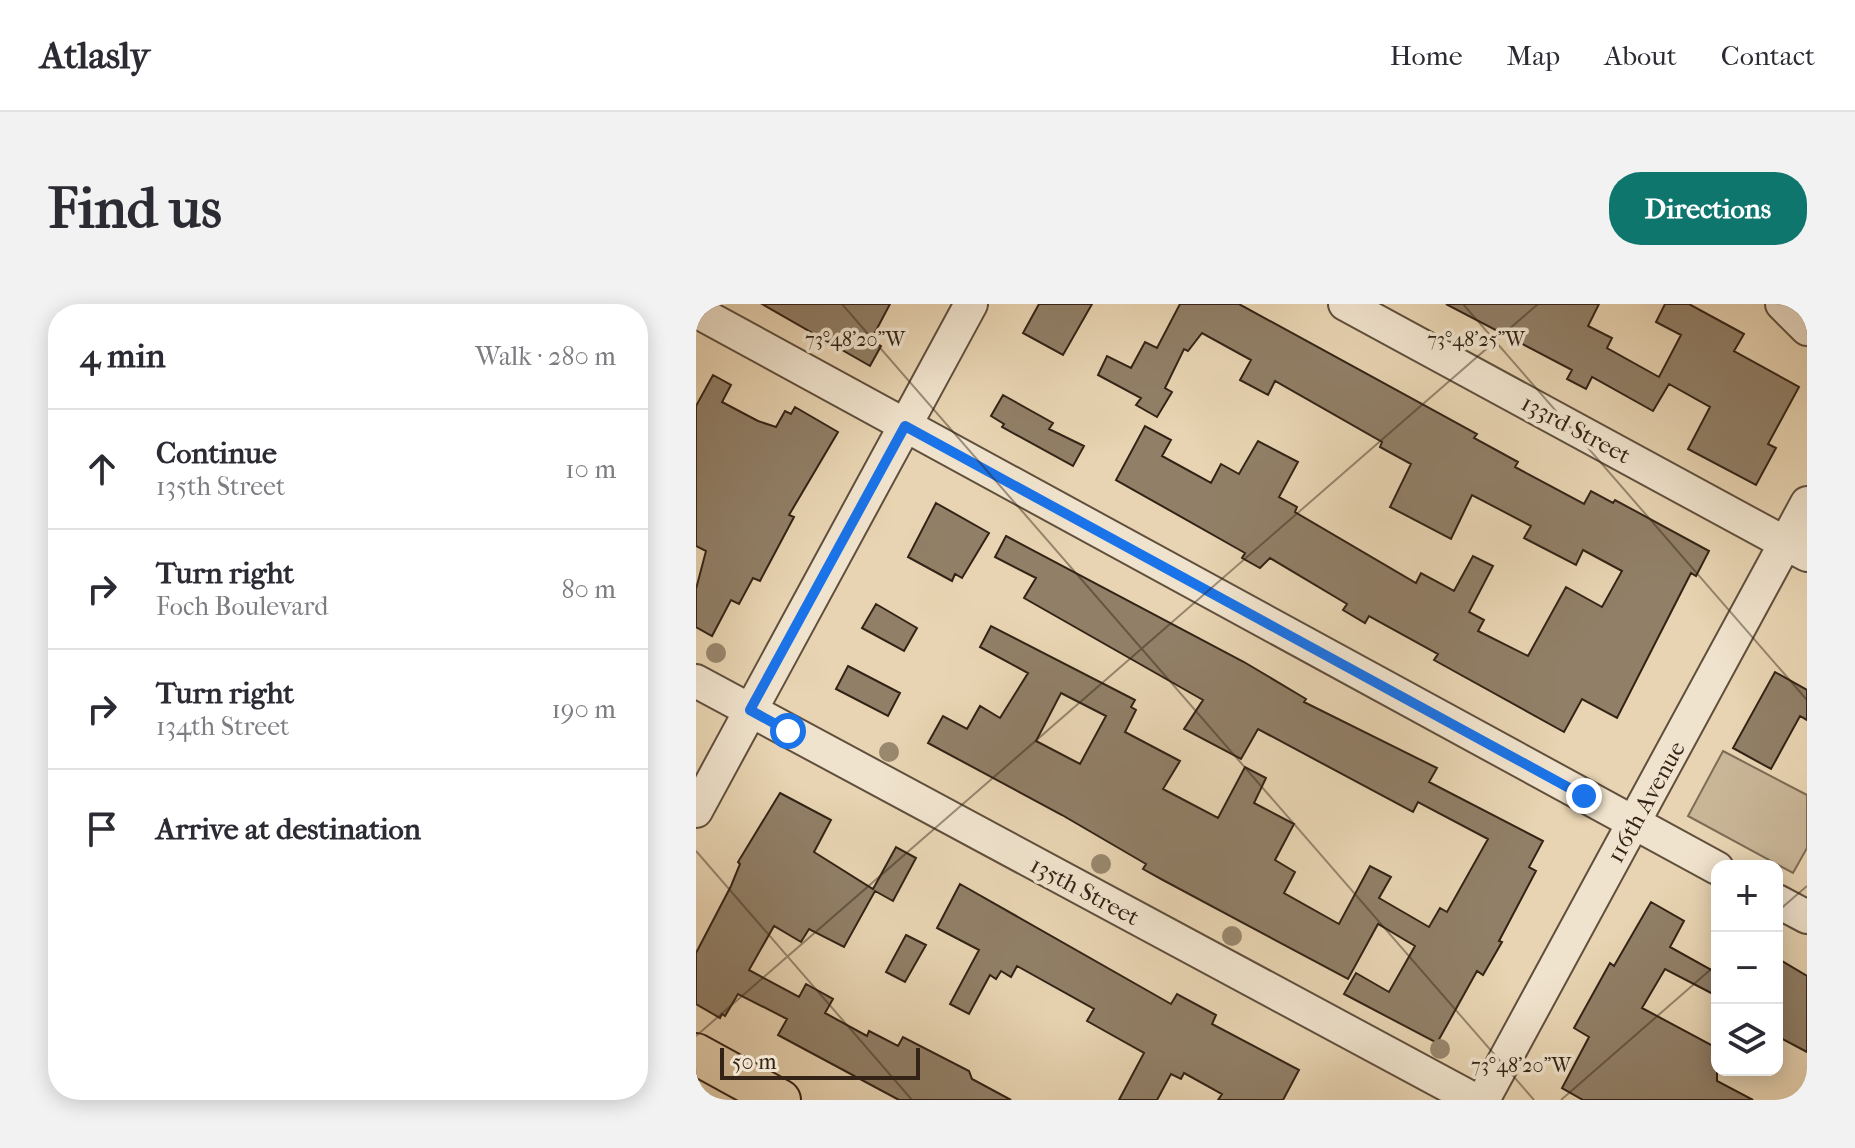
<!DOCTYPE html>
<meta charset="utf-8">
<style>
body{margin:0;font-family:"IM FELL French Canon",serif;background:#f2f2f3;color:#2b2b33}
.controls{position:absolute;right:24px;bottom:24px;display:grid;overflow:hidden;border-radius:16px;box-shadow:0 4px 20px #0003}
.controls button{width:72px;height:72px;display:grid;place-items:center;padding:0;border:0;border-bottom:2px solid #e1e1e2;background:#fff;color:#2b2b33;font:40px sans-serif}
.scale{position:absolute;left:24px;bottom:20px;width:200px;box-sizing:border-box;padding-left:8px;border:4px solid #332316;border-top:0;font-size:22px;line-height:28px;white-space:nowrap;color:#332316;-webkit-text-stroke:6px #f0e3cd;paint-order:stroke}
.stop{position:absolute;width:24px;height:24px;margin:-18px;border:6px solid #1a73e8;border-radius:50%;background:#fff}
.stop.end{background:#1a73e8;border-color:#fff;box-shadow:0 2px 8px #0008}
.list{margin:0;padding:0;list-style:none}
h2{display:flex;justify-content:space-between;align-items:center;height:104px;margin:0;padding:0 32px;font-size:34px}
h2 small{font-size:26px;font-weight:400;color:#7c7c81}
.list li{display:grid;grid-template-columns:52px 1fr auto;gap:24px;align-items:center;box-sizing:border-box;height:120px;padding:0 32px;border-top:2px solid #e1e1e2}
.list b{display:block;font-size:30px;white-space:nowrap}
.list p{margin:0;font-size:26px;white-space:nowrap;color:#7c7c81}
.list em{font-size:26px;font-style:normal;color:#7c7c81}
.icon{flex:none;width:44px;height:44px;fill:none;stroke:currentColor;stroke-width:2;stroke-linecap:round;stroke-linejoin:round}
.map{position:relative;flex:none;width:1111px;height:796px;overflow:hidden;border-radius:32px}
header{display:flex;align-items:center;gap:48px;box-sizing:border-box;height:112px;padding:0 40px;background:#fff;border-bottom:2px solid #e1e1e2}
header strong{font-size:38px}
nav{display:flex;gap:44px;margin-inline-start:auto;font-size:28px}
.intro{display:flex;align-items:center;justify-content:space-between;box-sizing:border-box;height:192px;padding:0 48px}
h1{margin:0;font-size:56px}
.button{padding:20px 36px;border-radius:32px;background:#0f766e;color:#fff;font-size:28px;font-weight:700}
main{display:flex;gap:48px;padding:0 48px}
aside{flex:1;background:#fff;border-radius:32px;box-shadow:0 4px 20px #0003}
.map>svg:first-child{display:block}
.green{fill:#c9b697;stroke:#7e6c56;stroke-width:2}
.building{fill:#917f67;stroke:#332316;stroke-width:2;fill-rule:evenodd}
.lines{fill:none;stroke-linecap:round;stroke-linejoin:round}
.minor-casing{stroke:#604f3d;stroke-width:36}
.major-casing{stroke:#332316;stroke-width:44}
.minor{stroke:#f0e3cd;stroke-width:32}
.major{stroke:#e8d4b2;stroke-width:40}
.tree{fill:#99876e}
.route{stroke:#1a73e8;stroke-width:10}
.ticks{fill:none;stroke:#332316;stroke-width:2;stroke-opacity:0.45}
.labels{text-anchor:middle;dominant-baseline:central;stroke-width:7;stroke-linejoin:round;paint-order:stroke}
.street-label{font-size:24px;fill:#332316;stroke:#f0e3cd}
.ticks-label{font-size:20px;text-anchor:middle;fill:#332316;stroke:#f0e3cd;stroke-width:7;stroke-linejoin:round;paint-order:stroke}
</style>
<header>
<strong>Atlasly</strong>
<nav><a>Home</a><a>Map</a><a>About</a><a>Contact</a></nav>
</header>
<div class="intro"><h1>Find us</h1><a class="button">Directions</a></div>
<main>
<aside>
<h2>4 min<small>Walk · 280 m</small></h2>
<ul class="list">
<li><svg class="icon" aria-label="ahead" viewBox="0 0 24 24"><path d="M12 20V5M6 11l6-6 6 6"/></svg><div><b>Continue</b><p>135th Street</p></div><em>10 m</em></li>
<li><svg class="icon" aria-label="right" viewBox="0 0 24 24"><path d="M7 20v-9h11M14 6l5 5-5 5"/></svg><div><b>Turn right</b><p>Foch Boulevard</p></div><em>80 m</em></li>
<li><svg class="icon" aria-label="right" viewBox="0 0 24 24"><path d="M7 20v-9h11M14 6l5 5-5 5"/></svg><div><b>Turn right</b><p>134th Street</p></div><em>190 m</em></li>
<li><svg class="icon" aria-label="arrive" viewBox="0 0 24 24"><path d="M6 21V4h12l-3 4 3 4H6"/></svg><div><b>Arrive at destination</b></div></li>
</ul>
</aside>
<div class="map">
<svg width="1111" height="796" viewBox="0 0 1111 796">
<rect width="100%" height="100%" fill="#e8d4b2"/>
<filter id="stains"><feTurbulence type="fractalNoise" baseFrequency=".0025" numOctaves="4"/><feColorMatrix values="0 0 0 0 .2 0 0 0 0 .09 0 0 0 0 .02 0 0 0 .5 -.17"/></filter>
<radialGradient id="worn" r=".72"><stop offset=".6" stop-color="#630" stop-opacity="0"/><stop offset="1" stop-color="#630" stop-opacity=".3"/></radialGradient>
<!-- green -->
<path class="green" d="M1027,447l84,44v53l-14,25 -105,-57z"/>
<!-- building -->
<path class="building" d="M66,0h128l-19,36 10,6 -11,20z
M343,0h53l-29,51 -40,-22z
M484,0h59l238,130 -3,4 44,24 -3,5 69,37 7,-13 22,12 2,-3 94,51 -13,25 -5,-3 -74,145 -35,-19 -18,33 -130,-72 4,-6 -69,-38 -4,7 -22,-13 4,-6 -77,-46 -10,10 -18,-10 3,-5 -129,-73 29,-54 26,14 -9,16 49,27 10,-19 18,10 19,-33 40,21 -19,35 18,10 -2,5 121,71 5,-10 33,18 19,-35 20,10 -24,46 15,8 -6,11 50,25 38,-69 36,20 20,-36 -39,-21 -7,15 -52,-27 7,-12 -59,-31 -21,44 -61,-32 21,-43 -31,-17 2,-5 -107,-61 -7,14 -28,-15 11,-20 -49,-27 -14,18 -4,-2 -19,39 7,4 -15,25 -21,-12 5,-7 -43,-23 9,-19 24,12 14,-26 12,6z
M750,0h153l-11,22 24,12 -5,10 52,29 22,-42 -25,-13 9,-18h24l55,30 -10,17 65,36 -31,57 8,4 -20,37 -68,-36 22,-42 -41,-23 -16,27 -61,-34 -6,12 -19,-10 5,-9z
M17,71l18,10 -9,17 36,19 18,6 9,-16 6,3 4,-7 43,25 -49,83 5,2 -34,64 -7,-3 -14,26 -8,-4 -19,36 -16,-9v-38l10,-38 -10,-5v-140z
M307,91l50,28 -4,6 35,17 -11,20 -71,-39 2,-3 -13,-8z
M240,199l53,30 -27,45 -7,-4 -3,7 -44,-24z
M310,232l238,126 62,37 -2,3 133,66 -8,14 114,59 -14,26 7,4 -37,70 3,1 -19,33 -6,-4 -40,72 -93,-49 12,-21 33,19 26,-46 -37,-22 -30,55 -187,-100 -18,-10 3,-5 -84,-49 -134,-72 15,-27 24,13 13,-23 20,12 28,-45 -48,-26 11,-21 144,74 -4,7 5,3 -11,22 55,29 -17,28 55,29 27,-51 21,11 -12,25 40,21 -19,36 20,12 -11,21 55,31 31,-58 21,11 -12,21 50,29 11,-19 7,4 41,-73 -70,-37 -5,10 -155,-83 -17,30 -57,-30 19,-29 -179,-102 12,-20 -41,-21zM365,389l45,23 -26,48 -44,-23z
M180,300l41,24 -13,23 -42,-23z
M152,362l52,27 -12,23 -52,-27z
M1079,368l32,18v30l-7,-4 -29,53 -38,-21z
M84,489l51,27 -17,32 59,37 23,-42 20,11 -23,43 -18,-10 -31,56 -35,-18 -8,13 -27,-16 -25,44 50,27 7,-13 27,15 -8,14 42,23 2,-5 29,15 5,-9 66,34 3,8 39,21h-112l-121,-65 9,-16 -49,-25 -13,22 -3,-2 -2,4 -24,-14v-51l35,-67 9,-22 -2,-2z
M264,580l211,120 6,-10 39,21 -4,9 87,46 -16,30h-65l4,-6 -38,-21 -3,6 -10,-5 -14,26h-38l25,-47 -57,-32 7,-12 -77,-43 -6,11 -10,-6 -5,8 -6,-4 -21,39 -19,-10 29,-54 -42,-22z
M955,598l33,19 -14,26 47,26v23l-52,-27 -23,39 75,40v33l36,19h-170l-21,-12 27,-51 -15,-9 36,-65 4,3z
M210,631l20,10 -21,37 -19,-10z
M1081,654l30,18v76l-30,-16z"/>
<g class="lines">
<defs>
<path id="minor" d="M649,0l462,251
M1086,0l25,25
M0,7l1021,557
M0,377l779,419
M0,507l275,-507
M1081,597l30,16
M787,796l324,-597"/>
<path id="major" d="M0,750l84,46"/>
</defs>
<!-- minor casing -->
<use href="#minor" class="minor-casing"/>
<!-- major casing -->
<use href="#major" class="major-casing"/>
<!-- minor -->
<use href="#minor" class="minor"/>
<!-- major -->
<use href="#major" class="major"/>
</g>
<!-- trees -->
<g class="tree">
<circle cx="20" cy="349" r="10"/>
<circle cx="193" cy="448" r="10"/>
<circle cx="405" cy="560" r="10"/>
<circle cx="536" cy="632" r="10"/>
<circle cx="744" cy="745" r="10"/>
</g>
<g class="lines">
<!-- route -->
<path class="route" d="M92,427l-38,-21 155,-284 679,370"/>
</g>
<!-- ticks -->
<path class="ticks" d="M146,0l692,796M767,0l344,396M0,547l216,249M1081,608l30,-26M0,732l842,-732M865,796l156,-136"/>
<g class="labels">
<!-- street labels -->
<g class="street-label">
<text transform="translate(880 125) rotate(28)">133rd Street</text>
<text transform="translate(950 498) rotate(-61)">116th Avenue</text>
<text transform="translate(389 587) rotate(28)">135th Street</text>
</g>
</g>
<g class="ticks-label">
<text x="159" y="42">73°48'20"W</text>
<text x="780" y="42">73°48'25"W</text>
<text x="825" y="768">73°48'20"W</text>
</g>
<rect width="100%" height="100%" filter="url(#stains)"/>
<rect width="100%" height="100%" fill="url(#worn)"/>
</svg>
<div class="controls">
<button>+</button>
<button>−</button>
<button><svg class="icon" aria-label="layers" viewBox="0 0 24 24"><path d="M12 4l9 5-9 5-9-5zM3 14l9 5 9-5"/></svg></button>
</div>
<div class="scale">50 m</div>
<div class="stop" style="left:92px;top:427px"></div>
<div class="stop end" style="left:888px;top:492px"></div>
</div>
</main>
